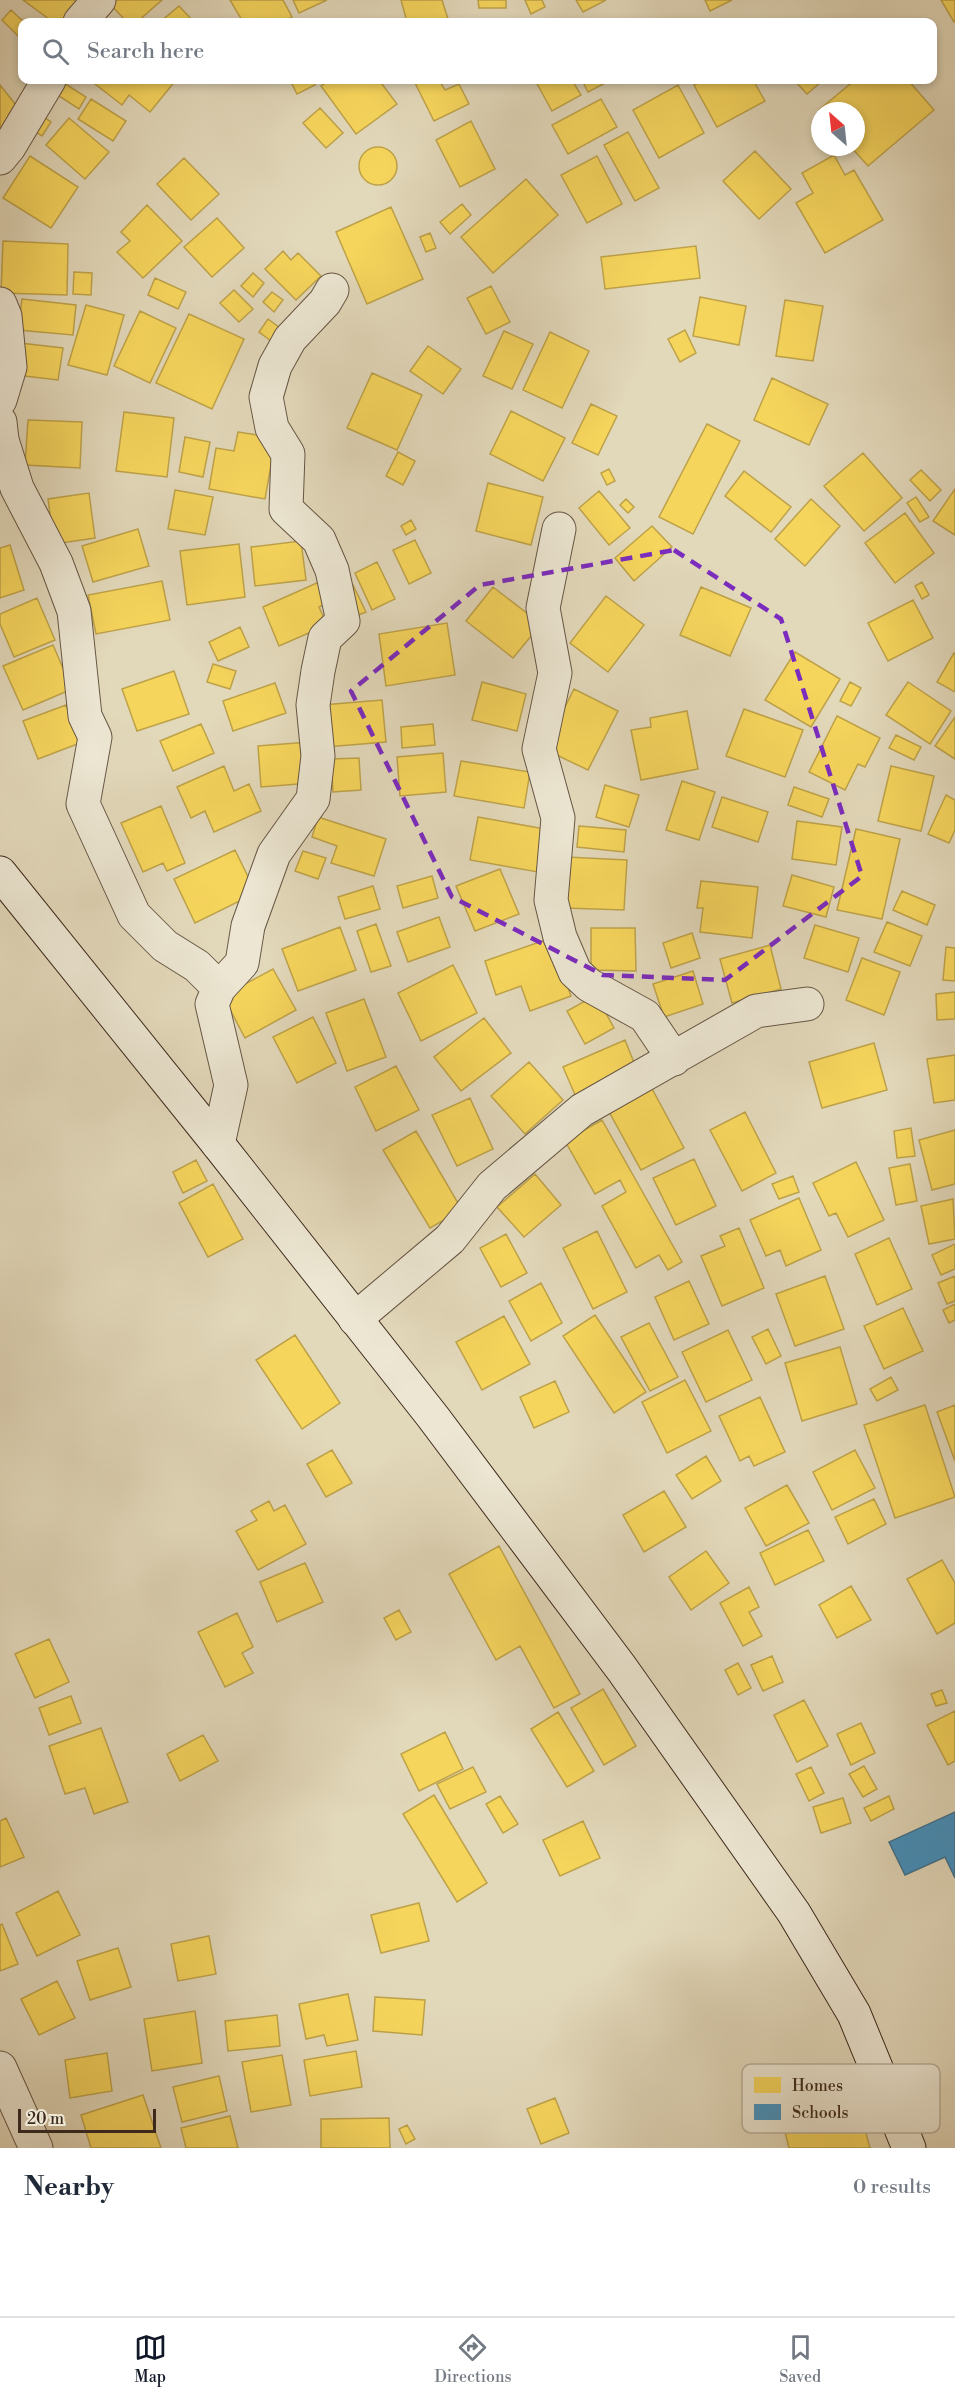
<!DOCTYPE html>
<style>
body{margin:0;font-family:"Libre Bodoni",serif;background:#f6f6f7;color:#1f2937}
.compass{position:absolute;left:811px;top:102px;width:54px;height:54px;border-radius:50%;background:#fff;box-shadow:0 3px 9px #0003;rotate:333deg}
.scale{position:absolute;left:18px;bottom:15px;width:138px;box-sizing:border-box;padding-left:6px;border:3px solid #3d2a1c;border-top:0;font-size:16px;line-height:21px;white-space:nowrap;color:#3d2a1c;-webkit-text-stroke:4px #ece6d2;paint-order:stroke}
.list{margin:0;padding:0;list-style:none}
h2{display:flex;justify-content:space-between;align-items:center;height:78px;margin:0;padding:0 24px;font-size:26px}
h2 small{font-size:20px;font-weight:400;color:#747a83}
.icon{flex:none;width:33px;height:33px;fill:none;stroke:currentColor;stroke-width:2;stroke-linecap:round;stroke-linejoin:round}
.map{position:relative;flex:none;width:955px;height:2148px;overflow:hidden}
.search{position:absolute;background:#fff;box-shadow:0 3px 9px #0003;left:18px;right:18px;top:18px;height:66px;display:flex;align-items:center;gap:15px;box-sizing:border-box;padding:0 21px;border-radius:12px;color:#747a83;font-size:22px}
.sheet{height:168px;background:#fff}
nav{display:flex;justify-content:space-around;align-items:center;box-sizing:border-box;height:84px;border-top:2px solid #e0e1e3;background:#fff;font-size:16px;color:#747a83}
nav a{display:grid;justify-items:center;gap:3px}
nav .on{color:#111827}
.map>svg:first-child{display:block}
.homes{fill:#f6d55c;stroke:#bea249;stroke-width:1.5}
.schools{fill:#4393c3;stroke:#417491;stroke-width:1.5}
.lines{fill:none;stroke-linecap:round;stroke-linejoin:round}
.street-casing{stroke:#665644;stroke-width:35}
.secondary-casing{stroke:#3d2a1c;stroke-width:35}
.street{stroke:#ece6d2;stroke-width:33}
.secondary{stroke:#ece6d2;stroke-width:33}
.marked{fill:none;stroke:#7b2cbf;stroke-width:4.5;stroke-dasharray:12 8;stroke-linejoin:round}
.key{fill:#ece6d2;stroke:#b8ae9b;stroke-width:1.5}
.key-label{font-size:16px;fill:#3d2a1c}
</style>
<div class="map">
<svg width="955" height="2148" viewBox="0 0 955 2148">
<rect width="100%" height="100%" fill="#e2d8ba"/>
<filter id="stains"><feTurbulence type="fractalNoise" baseFrequency=".00333" numOctaves="4"/><feColorMatrix values="0 0 0 0 .2 0 0 0 0 .09 0 0 0 0 .02 0 0 0 .5 -.17"/></filter>
<radialGradient id="worn" r=".72"><stop offset=".6" stop-color="#630" stop-opacity="0"/><stop offset="1" stop-color="#630" stop-opacity=".3"/></radialGradient>
<!-- homes -->
<path class="homes" d="M23,0h60l-17,22h-13z
M106,0h56l-25,22h-10z
M230,0h53l9,17 -10,5h-39z
M293,0h34l-28,13z
M401,0h41l7,22h-42z
M478,0h28v8h-27z
M525,0h17l3,7 -14,7z
M576,0h30l-23,12z
M705,0h27l-22,11z
M941,0h14v22h-1z
M179,6l15,16h-34z
M11,10l13,12 -2,9 -4,5 -16,-16z
M99,80h77l-26,32 -21,-17 -7,10 -27,-21z
M290,80h22l3,5 -18,9z
M330,80h49l18,24 -41,30 -35,-48z
M423,80h16l6,10 14,-6 10,20 -35,17 -19,-38z
M535,80h37l9,15 -29,16z
M582,80h29l-23,12z
M704,80h49l12,21 -48,26 -23,-42z
M794,80h29l-16,14z
M855,80h53l26,30 -66,56 -17,-19h5v-36l-36,-2z
M64,83l22,14 -7,12 -23,-15z
M0,85l23,29 -23,19z
M678,85l26,48 -45,25 -26,-48z
M91,99l35,22 -13,20 -35,-22z
M601,99l16,28 -49,27 -16,-29z
M320,108l23,25 -17,15 -23,-25z
M38,113l13,9 -9,14 -14,-9z
M69,118l40,34 -24,27 -39,-34z
M471,121l24,48 -35,18 -24,-47z
M628,132l31,56 -24,13 -31,-56z
M359 166a19 19 0 1 1 38 0a19 19 0 1 1-38 0Z
M755,151l36,38 -32,30 -36,-38z
M834,155l11,20 9,-5 29,50 -58,33 -29,-50 17,-10 -11,-20z
M30,156l48,31 -27,41 -48,-30z
M597,156l25,48 -35,19 -26,-48z
M184,158l35,36 -28,26 -34,-36z
M526,179l32,36 -65,58 -32,-36z
M462,204l9,11 -21,19 -10,-12z
M147,205l35,36 -39,37 -26,-26 13,-11 -9,-9z
M391,207l32,72 -56,25 -31,-72z
M217,218l27,30 -32,29 -28,-30z
M430,233l6,15 -10,4 -6,-15z
M3,241l65,3 -1,51 -66,-2z
M696,246l4,32 -95,11 -4,-32z
M283,251l8,9 7,-7 23,23 -25,24 -31,-31z
M74,272l18,1 -1,22 -18,-1z
M253,273l11,10 -11,14 -12,-11z
M155,278l31,14 -8,17 -30,-14z
M491,286l19,36 -24,12 -19,-36z
M234,290l19,19 -14,13 -19,-19z
M272,292l11,8 -9,12 -11,-10z
M700,297l46,9 -7,39 -46,-9z
M22,299l54,6 -3,30 -55,-5z
M785,300l38,6 -10,55 -37,-5z
M86,305l38,10 -17,60 -39,-10z
M140,311l36,17 -26,55 -36,-17z
M189,314l55,25 -32,70 -56,-26z
M268,319l12,9 -9,13 -12,-9z
M685,330l11,23 -16,9 -12,-23z
M504,331l29,13 -21,45 -29,-13z
M550,332l39,19 -27,57 -39,-18z
M20,343l43,5 -5,32 -42,-5z
M428,346l33,23 -18,25 -33,-23z
M372,373l50,22 -25,55 -50,-22z
M772,378l56,26 -19,41 -55,-25z
M591,404l26,12 -19,39 -26,-12z
M511,411l54,27 -22,43 -53,-27z
M124,412l50,6 -7,59 -51,-6z
M28,420l54,2 -2,46 -55,-3z
M707,424l33,17 -47,93 -34,-17z
M238,432l38,6 -11,61 -56,-10 7,-41 18,3z
M185,437l25,5 -7,35 -24,-5z
M398,452l17,9 -12,24 -17,-9z
M863,453l39,45 -38,33 -40,-45z
M609,469l6,12 -8,4 -6,-12z
M921,470l20,20 -11,11 -20,-21z
M744,471l47,36 -20,25 -46,-36z
M488,483l55,14 -12,48 -55,-14z
M955,489v46l-22,-14z
M175,490l38,7 -8,38 -37,-6z
M599,491l31,37 -21,17 -30,-37z
M89,493l6,45 -41,6 -6,-45z
M916,497l13,20 -9,5 -13,-19z
M626,499l8,8 -6,6 -8,-8z
M811,499l29,27 -35,40 -30,-27z
M905,513l29,40 -39,30 -30,-40z
M411,520l5,9 -10,6 -5,-9z
M652,526l20,21 -38,34 -19,-23z
M138,529l11,37 -56,16 -11,-36z
M415,540l16,33 -22,11 -16,-34z
M301,541l5,39 -51,6 -4,-39z
M239,544l6,53 -58,8 -7,-54z
M10,545l14,45 -24,8v-50z
M377,562l18,37 -23,11 -17,-37z
M162,581l8,39 -74,14 -8,-39z
M319,582l9,21 -9,4 8,18 -48,21 -16,-39z
M922,582l7,13 -7,4 -7,-13z
M353,585l13,27 -13,5 -13,-27z
M493,587l48,37 -28,34 -47,-37z
M701,587l50,21 -21,48 -50,-21z
M606,596l38,29 -36,47 -38,-29z
M37,598l18,42 -41,17 -14,-33v-10z
M913,600l20,38 -45,23 -20,-38z
M447,623l8,52 -69,11 -7,-52z
M240,627l9,20 -31,14 -9,-19z
M53,645l19,44 -49,21 -20,-44z
M795,652l45,27 -29,48 -46,-27z
M954,653h1v39l-18,-10z
M213,664l23,7 -6,18 -23,-7z
M174,671l15,43 -52,17 -15,-42z
M482,682l44,12 -9,37 -45,-11z
M850,682l11,6 -10,18 -11,-5z
M908,682l43,29 -21,33 -44,-29z
M275,683l11,30 -53,18 -10,-30z
M574,689l44,22 -30,59 -44,-21z
M382,700l4,42 -60,5 -4,-42z
M66,705l14,38 -42,16 -15,-38z
M744,709l59,21 -18,47 -59,-21z
M687,711l11,58 -57,11 -10,-50 20,-3 -1,-9z
M837,716l43,22 -15,29 -7,-3 -13,26 -36,-18z
M955,717v42l-20,-13z
M201,724l13,29 -41,18 -13,-30z
M433,724l2,21 -33,3 -1,-21z
M896,735l25,12 -7,13 -25,-12z
M309,742l2,41 -50,4 -3,-41z
M443,753l3,39 -46,4 -3,-39z
M359,758l2,32 -28,2 -2,-33z
M461,761l69,11 -6,36 -70,-12z
M224,766l10,25 15,-7 12,27 -47,21 -9,-21 -14,7 -14,-31z
M891,766l43,10 -13,55 -43,-10z
M682,781l33,11 -16,48 -33,-10z
M605,785l34,10 -10,32 -33,-10z
M794,787l35,12 -7,18 -34,-12z
M946,795l9,5v30l-6,13 -21,-9z
M722,797l46,15 -10,30 -46,-15z
M161,806l24,57 -18,8 -4,-8 -20,9 -22,-49z
M318,817l68,22 -12,37 -43,-13 6,-17 -25,-9z
M478,817l67,12 -7,43 -68,-12z
M797,821l45,6 -6,38 -44,-6z
M579,826l47,4 -2,22 -47,-5z
M856,829l44,10 -18,80 -45,-9z
M235,850l21,43 -61,30 -21,-44z
M303,851l23,7 -8,21 -23,-8z
M566,857l61,3 -3,50 -59,-2z
M500,869l19,45 -44,17 -19,-45z
M792,875l42,12 -8,30 -43,-11z
M432,876l6,22 -35,10 -6,-22z
M701,881l57,6 -6,51 -52,-6 3,-24h-6z
M373,886l7,23 -35,10 -7,-22z
M902,891l33,14 -8,20 -34,-15z
M439,917l11,30 -42,15 -11,-30z
M887,922l35,14 -12,30 -36,-14z
M376,924l15,42 -20,6 -14,-41z
M815,925l44,13 -11,34 -44,-14z
M340,927l16,43 -58,21 -16,-42z
M591,928h44l1,43 -45,-1z
M692,933l8,25 -29,10 -8,-25z
M551,938l20,58 -41,15 -9,-25 -25,9 -11,-34z
M770,945l11,44 -49,14 -12,-44z
M946,947l9,1v33l-12,-1z
M862,958l38,14 -16,43 -38,-15z
M453,965l24,48 -56,28 -23,-48z
M273,969l23,41 -51,28 -22,-42z
M693,971l10,33 -39,13 -11,-33z
M955,992v27l-18,1 -1,-26z
M596,995l18,33 -29,16 -18,-33z
M364,999l22,58 -39,14 -21,-58z
M313,1017l23,46 -39,20 -24,-46z
M484,1018l27,35 -50,38 -27,-34z
M625,1040l12,30 -61,27 -13,-30z
M874,1043l13,47 -65,18 -13,-46z
M955,1055v45l-21,3 -7,-44z
M529,1062l34,38 -38,34 -34,-38z
M396,1066l23,44 -43,21 -21,-44z
M650,1085l34,63 -43,22 -34,-62z
M470,1098l23,51 -36,17 -25,-51z
M745,1112l31,61 -34,18 -32,-61z
M602,1120l80,142 -14,8 -9,-15 -23,13 -34,-62 24,-14 -6,-12 -25,14 -30,-53z
M911,1128l4,28 -18,2 -3,-27z
M955,1130v54l-23,6 -13,-50z
M416,1131l46,79 -32,18 -47,-78z
M694,1159l22,47 -40,19 -23,-47z
M196,1160l11,21 -24,12 -10,-21z
M856,1162l28,58 -36,17 -12,-24 -7,3 -16,-33z
M910,1164l7,37 -21,4 -7,-37z
M535,1174l26,31 -37,32 -27,-30z
M793,1176l6,16 -20,7 -7,-15z
M213,1184l30,55 -35,18 -29,-54z
M799,1198l22,52 -35,16 -6,-16 -14,6 -16,-36z
M953,1199l2,40 -26,5 -8,-38z
M739,1228l25,60 -42,18 -21,-50 24,-10 -5,-10z
M597,1231l30,61 -34,17 -30,-61z
M506,1234l21,39 -26,14 -21,-39z
M889,1238l23,51 -35,16 -22,-51z
M955,1244v25l-14,6 -9,-20z
M825,1276l19,53 -49,17 -19,-52z
M955,1276v25l-8,3 -9,-21z
M689,1281l20,43 -35,16 -19,-43z
M541,1283l21,40 -31,18 -22,-40z
M955,1304v16l-6,3 -6,-13z
M903,1308l20,43 -39,18 -20,-43z
M595,1315l51,77 -32,21 -51,-77z
M504,1316l26,48 -48,26 -26,-48z
M649,1323l29,54 -28,14 -29,-54z
M768,1329l13,27 -15,8 -14,-27z
M728,1330l24,50 -46,22 -24,-50z
M295,1335l45,68 -38,26 -46,-69z
M840,1347l17,57 -55,17 -17,-58z
M891,1377l7,13 -21,11 -7,-12z
M685,1380l26,51 -44,22 -25,-51z
M555,1381l14,31 -35,16 -14,-31z
M760,1397l25,55 -31,14 -5,-10 -9,5 -21,-45z
M925,1405l30,92 -60,21 -31,-93z
M955,1405v56l-18,-49z
M332,1450l20,33 -26,14 -19,-33z
M855,1450l20,38 -43,22 -19,-38z
M706,1456l15,25 -29,18 -16,-24z
M787,1485l22,38 -43,23 -21,-38z
M664,1491l22,36 -42,25 -21,-37z
M874,1499l12,25 -38,20 -13,-27z
M269,1501l5,10 11,-6 21,39 -48,26 -22,-39 21,-11 -6,-9z
M808,1530l16,31 -49,24 -15,-32z
M499,1546l81,148 -26,14 -34,-62 -24,14 -47,-86z
M706,1551l23,32 -38,27 -22,-33z
M942,1560l13,23v40l-18,11 -30,-55z
M305,1563l18,39 -46,20 -17,-40z
M851,1586l20,34 -34,18 -18,-33z
M749,1587l10,20 -10,5 13,24 -19,10 -23,-43z
M399,1610l12,22 -15,8 -12,-22z
M237,1613l16,34 -11,6 11,20 -28,14 -27,-55z
M49,1639l20,43 -34,16 -20,-44z
M772,1656l11,26 -20,9 -12,-26z
M738,1663l13,25 -13,7 -13,-25z
M603,1689l33,57 -32,19 -33,-57z
M942,1690l5,13 -11,3 -5,-12z
M71,1696l10,27 -32,12 -10,-27z
M804,1700l24,46 -31,16 -23,-47z
M955,1711v50l-7,4 -21,-40z
M558,1712l36,59 -27,16 -36,-58z
M861,1723l14,30 -24,12 -14,-31z
M101,1728l27,74 -34,12 -9,-26 -20,6 -16,-48z
M445,1732l18,37 -44,22 -18,-37z
M203,1735l15,26 -38,20 -13,-27z
M864,1766l13,23 -14,8 -14,-23z
M473,1767l13,25 -36,17 -13,-25z
M811,1767l13,26 -15,8 -13,-27z
M434,1795l53,88 -30,19 -54,-88z
M500,1796l18,28 -15,9 -17,-29z
M889,1796l5,13 -23,12 -7,-13z
M843,1798l8,25 -30,10 -8,-26z
M6,1818l18,39 -24,10v-46z
M583,1821l17,37 -40,18 -17,-36z
M58,1891l22,44 -43,21 -21,-43z
M419,1903l10,38 -48,12 -10,-38z
M2,1924l16,40 -18,7v-46z
M209,1936l7,38 -38,7 -7,-37z
M118,1948l13,39 -41,13 -13,-39z
M57,1981l18,37 -36,17 -18,-36z
M348,1994l10,46 -31,6 -3,-11 -18,4 -7,-35z
M375,1997l50,3 -3,35 -49,-4z
M195,2011l7,52 -50,8 -8,-52z
M277,2015l3,31 -52,5 -3,-30z
M356,2051l6,36 -52,9 -6,-36z
M107,2053l5,38 -42,7 -5,-38z
M282,2055l9,50 -40,7 -9,-50z
M219,2076l8,35 -45,11 -9,-35z
M855,2093l15,55h-81l-5,-20 40,-11 -4,-13z
M143,2095l18,53h-70l-10,-33z
M555,2098l14,35 -28,11 -14,-35z
M230,2116l8,32h-52l-5,-20z
M389,2118l1,30h-69v-29z
M407,2125l8,14 -9,5 -7,-15z"/>
<!-- schools -->
<path class="schools" d="M955,1812v66l-10,-21 -40,18 -16,-33z"/>
<g class="lines">
<defs>
<path id="street" d="M80,22l19,-22
M0,158l9,-11 40,-67
M0,304l5,12 5,51 -10,33
M0,422l2,18 15,48 39,75 18,48 11,105 10,21 -12,67 51,111 31,31 32,20 22,22
M559,529l-16,79 12,65 -16,76 19,69 -7,82 9,37 15,35 14,13 56,31 29,43
M218,1144l13,-59 -19,-81 7,-16 23,-25 6,-37 26,-72 39,-55 5,-43 -5,-51 5,-34 7,-33 18,-17 -11,-51 -13,-30 -33,-31 2,-55 -16,-26 -6,-31 9,-31 15,-27 35,-37 7,-12
M355,1319l95,-80 42,-53 90,-76 174,-99 51,-7
M0,2068l36,80"/>
<path id="secondary" d="M0,873l218,271 215,273 189,252 172,244 60,101 55,134"/>
</defs>
<!-- street casing -->
<use href="#street" class="street-casing"/>
<!-- secondary casing -->
<use href="#secondary" class="secondary-casing"/>
<!-- street -->
<use href="#street" class="street"/>
<!-- secondary -->
<use href="#secondary" class="secondary"/>
</g>
<!-- marked area -->
<path class="marked" d="M674,550l107,69 81,257 -137,104 -122,-5 -151,-78 -101,-206 129,-106z"/>
<!-- legend -->
<rect x="742" y="2064" width="198" height="69" rx="9" class="key"/>
<rect x="754" y="2077" width="27" height="16" fill="#f6d55c"/>
<rect x="754" y="2104" width="27" height="16" fill="#4393c3"/>
<g class="key-label">
<text x="792" y="2091">Homes</text>
<text x="792" y="2118">Schools</text>
</g>
<rect width="100%" height="100%" filter="url(#stains)"/>
<rect width="100%" height="100%" fill="url(#worn)"/>
</svg>
<svg class="compass" viewBox="-18 -18 36 36"><path d="M0-13l5 13h-10z" fill="#e53935"/><path d="M0 13l5-13h-10z" fill="#747a83"/></svg>
<div class="scale">20 m</div>
<div class="search"><svg class="icon" aria-label="search" viewBox="0 0 24 24"><circle cx="10" cy="10" r="6"/><path d="M15 15l6 6"/></svg>Search here</div>
</div>
<section class="sheet">
<h2>Nearby<small>0 results</small></h2>
<ul class="list">
</ul>
</section>
<nav>
<a class="on"><svg class="icon" aria-label="map" viewBox="0 0 24 24"><path d="M3 6l6-2 6 2 6-2v14l-6 2-6-2-6 2zM9 4v14M15 6v14"/></svg>Map</a>
<a><svg class="icon" aria-label="directions" viewBox="0 0 24 24"><path d="M12 3l9 9-9 9-9-9zM9 14v-3h6M13 9l2 2-2 2"/></svg>Directions</a>
<a><svg class="icon" aria-label="saved" viewBox="0 0 24 24"><path d="M7 4h10v16l-5-4-5 4z"/></svg>Saved</a>
</nav>
